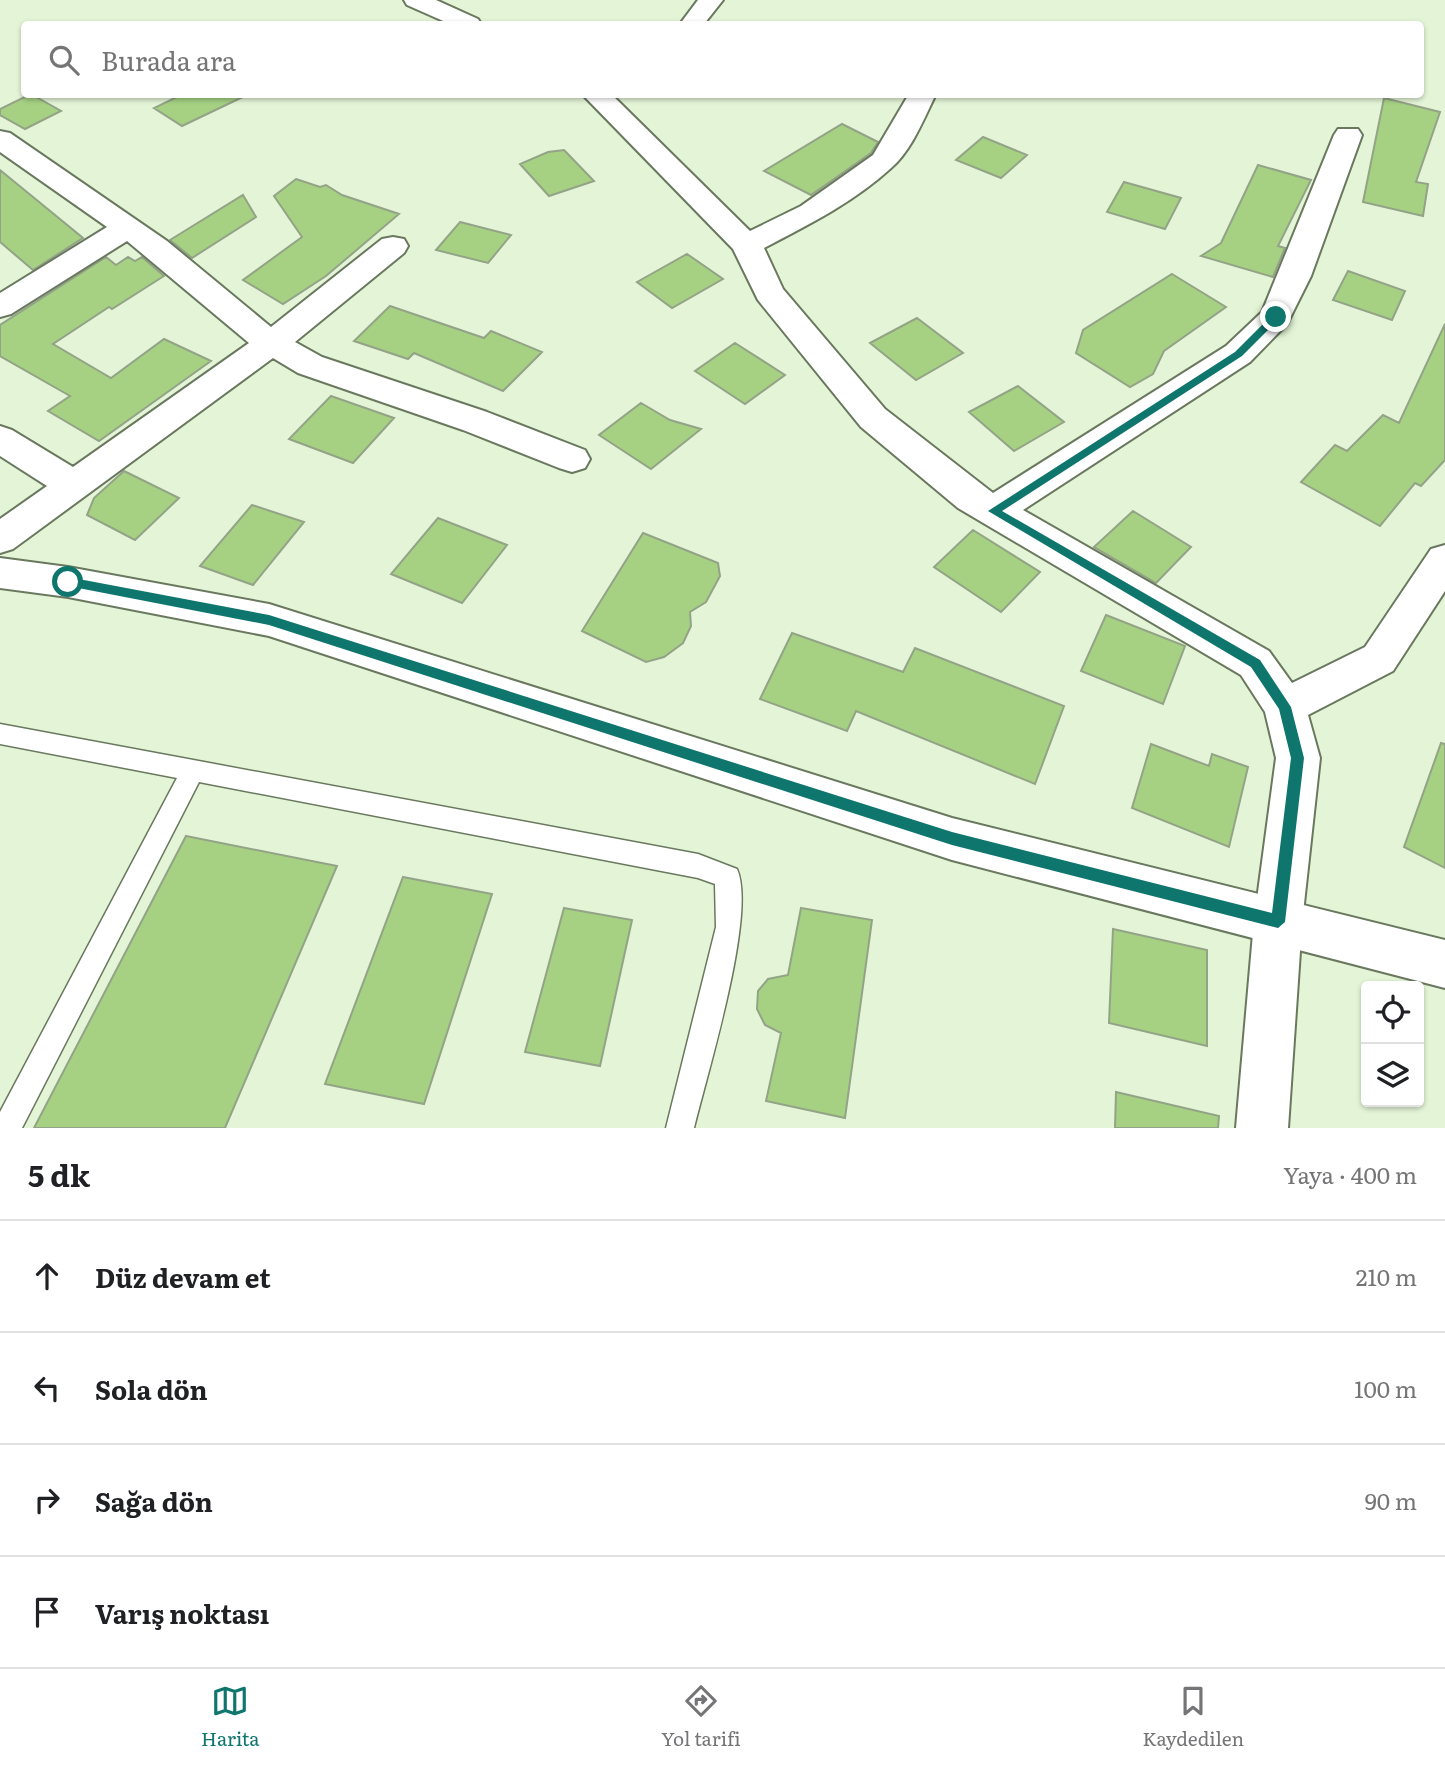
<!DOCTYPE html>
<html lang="tr">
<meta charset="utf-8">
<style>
body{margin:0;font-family:Literata,serif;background:#f2f2f2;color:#202124}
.controls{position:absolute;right:21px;bottom:21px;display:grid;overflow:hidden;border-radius:7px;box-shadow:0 2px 5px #0004}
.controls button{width:63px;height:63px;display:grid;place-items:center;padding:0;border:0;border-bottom:2px solid #e0e0e0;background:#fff;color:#202124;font:35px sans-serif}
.stop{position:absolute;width:21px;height:21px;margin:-16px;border:5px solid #0f766e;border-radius:50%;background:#fff}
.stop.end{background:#0f766e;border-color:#fff;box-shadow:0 2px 7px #0008}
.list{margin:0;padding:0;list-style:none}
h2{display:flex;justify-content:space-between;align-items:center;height:91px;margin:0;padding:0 28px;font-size:30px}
h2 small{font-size:23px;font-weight:400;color:#757577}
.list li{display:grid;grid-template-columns:46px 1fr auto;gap:21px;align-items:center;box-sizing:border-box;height:112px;padding:0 28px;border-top:2px solid #e0e0e0}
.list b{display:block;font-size:26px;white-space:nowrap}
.list em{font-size:23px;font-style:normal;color:#757577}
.icon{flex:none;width:38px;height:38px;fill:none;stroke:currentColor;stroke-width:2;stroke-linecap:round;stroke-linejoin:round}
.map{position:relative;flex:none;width:1445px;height:1128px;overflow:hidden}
.search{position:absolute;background:#fff;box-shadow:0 2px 5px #0004;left:21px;right:21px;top:21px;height:77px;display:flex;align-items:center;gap:18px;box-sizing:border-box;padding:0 24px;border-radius:7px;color:#757577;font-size:26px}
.sheet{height:539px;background:#fff}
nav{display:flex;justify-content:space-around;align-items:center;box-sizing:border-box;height:98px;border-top:2px solid #e0e0e0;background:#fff;font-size:19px;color:#757577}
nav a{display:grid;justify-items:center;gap:4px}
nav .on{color:#0f766e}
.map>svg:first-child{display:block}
.building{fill:#a6d183;stroke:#93a387;stroke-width:2}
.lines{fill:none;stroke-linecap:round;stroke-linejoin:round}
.lane-casing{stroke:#69785e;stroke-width:3}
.street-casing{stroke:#69785e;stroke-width:4}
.secondary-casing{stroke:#69785e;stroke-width:4}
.lane{fill:#fff;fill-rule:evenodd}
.street{fill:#fff;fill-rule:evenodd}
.secondary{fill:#fff;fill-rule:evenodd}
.route{fill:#0f766e}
</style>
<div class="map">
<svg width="1445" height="1128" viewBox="0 0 1445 1128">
<rect width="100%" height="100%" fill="#e4f5d7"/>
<!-- building -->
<path class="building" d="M31,94l30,17 -36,18 -25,-14v-6z
M183,94h66l-67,32 -28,-18z
M1384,98l56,14 -24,70 12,2 -5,32 -60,-14z
M842,124l36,18 -7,11 -60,42 -47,-24z
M983,137l44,18 -26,23 -45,-18z
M564,150l30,31 -45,15 -29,-32 28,-12z
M1258,165l53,15 -33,66 7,2 -12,29 -72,-21 20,-13z
M0,170l83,68 -50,32 -33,-28z
M296,179l24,8 6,-2 16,10 57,19 -73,62 -43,28 -40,-24 59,-43 -28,-41z
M1124,182l57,16 -16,31 -58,-17z
M243,195l13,22 -64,41 -22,-18z
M460,222l51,13 -23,28 -52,-13z
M687,254l36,25 -51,29 -35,-26z
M106,257l10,8 12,-8 7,4 7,-4 22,19 -52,33 -3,-2 -56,37 58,34 53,-39 47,22 -112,80 -51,-30 22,-15 -70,-40v-31z
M1348,271l57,20 -13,29 -59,-20z
M1172,274l54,33 -62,44 -11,23 -23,13 -54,-34 7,-23z
M390,306l94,32 7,-7 51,21 -39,39 -89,-38 -6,6 -54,-18z
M917,318l46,35 -47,27 -46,-37z
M1445,324v136l-24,26 -6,-3 -35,43 -79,-44 34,-37 12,6 36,-36 16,8z
M735,343l50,32 -40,29 -50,-33z
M1018,386l46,36 -50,29 -45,-39z
M331,396l63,22 -41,45 -64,-24z
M641,403l29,17 31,9 -50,40 -52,-34z
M124,471l55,27 -44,42 -48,-25 7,-17z
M252,505l52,17 -51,63 -53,-19z
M1133,511l58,36 -35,36 -62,-36z
M438,518l69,27 -45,58 -71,-29z
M973,530l67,42 -39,40 -67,-45z
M643,533l75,30 2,13 -14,26 -16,10 1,14 -8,17 -19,14 -18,5 -64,-31z
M1106,615l79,31 -22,58 -82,-33z
M792,633l111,39 12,-24 149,58 -29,78 -179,-73 -9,20 -87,-32z
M1441,743l4,1v124l-41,-21z
M1151,744l58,22 3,-12 36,13 -19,80 -97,-39z
M186,836l151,30 -112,262h-191z
M403,877l89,17 -68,210 -99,-20z
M564,908l68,12 -32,146 -75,-14z
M801,908l71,12 -27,198 -79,-17 15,-68 -16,-8 -8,-16 1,-18 10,-12 20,-4z
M1113,929l94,21v96l-98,-23z
M1116,1092l103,24 -1,12h-103z"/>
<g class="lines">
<defs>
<path id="lane" d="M0,724l698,130 39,15c20,44 -30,205 -43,259h-28l50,-201 -1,-43 -17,-6 -499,-96 -177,346h-22v-16l177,-334 -177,-34z"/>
<path id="street" d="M404,0h32l42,19 3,5h-31l-43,-19z
M698,0h25l-19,24h-24z
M582,94h29l139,137 51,-25 72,-51 36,-61h27c-12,24 -24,56 -45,74 -37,34 -83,57 -127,80l19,41 102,120 108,84 233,-147 36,-34 72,-177 4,-6h20l4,6 -51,141 -24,48 -37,38 -227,148 246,141 23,32 73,-36 66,-98 14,-4v46l-52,80 -85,44 12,43 -18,164 -14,206h-52l18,-206 22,-164 -11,-46 -24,-37 -283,-167 -97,-81 -103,-127 -25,-51z
M0,131l10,2 157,108 104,86 111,-88 11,-2 11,2 4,7 -4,7 -109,89 27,15 165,55 98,38 5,9 -5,9 -13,4 -13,-4 -96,-38 -165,-57 -25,-15 -260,191 -13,4v-34l47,-33 -47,-30v-30l12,4 61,37 176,-124 -122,-102 -116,73 -11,3v-24l107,-66 -107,-75z"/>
<path id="secondary" d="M0,558l68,9 201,37 683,214 493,122v48l-493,-128 -683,-224 -201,-39 -68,-9z"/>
</defs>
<!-- lane casing -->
<use href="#lane" class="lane-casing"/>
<!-- street casing -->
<use href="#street" class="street-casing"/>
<!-- secondary casing -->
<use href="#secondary" class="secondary-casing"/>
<!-- lane -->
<use href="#lane" class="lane"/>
<!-- street -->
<use href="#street" class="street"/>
<!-- secondary -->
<use href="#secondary" class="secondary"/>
</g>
<!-- route -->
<path class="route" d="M1273,314l8,3 -39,39 -240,155 258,149 31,47 13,51 -19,164 -7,6 -326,-83 -683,-220 -201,-39 -6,-4 6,-5 201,38 683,217 320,81 19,-155 -12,-49 -28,-42 -263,-156 247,-159z"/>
</svg>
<div class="controls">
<button><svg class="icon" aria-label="locate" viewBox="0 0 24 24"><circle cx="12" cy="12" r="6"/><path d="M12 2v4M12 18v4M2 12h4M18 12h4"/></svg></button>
<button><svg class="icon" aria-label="layers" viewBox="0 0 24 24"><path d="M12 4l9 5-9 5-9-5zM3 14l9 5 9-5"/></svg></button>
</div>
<div class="stop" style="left:68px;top:582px"></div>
<div class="stop end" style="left:1276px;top:317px"></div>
<div class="search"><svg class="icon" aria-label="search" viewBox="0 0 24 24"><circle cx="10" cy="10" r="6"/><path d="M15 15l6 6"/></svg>Burada ara</div>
</div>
<section class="sheet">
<h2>5 dk<small>Yaya · 400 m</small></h2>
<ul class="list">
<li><svg class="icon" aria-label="ahead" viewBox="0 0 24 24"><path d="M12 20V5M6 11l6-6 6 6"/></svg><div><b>Düz devam et</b></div><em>210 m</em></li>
<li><svg class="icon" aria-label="left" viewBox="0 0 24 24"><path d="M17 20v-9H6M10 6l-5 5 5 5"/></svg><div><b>Sola dön</b></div><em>100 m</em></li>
<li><svg class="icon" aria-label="right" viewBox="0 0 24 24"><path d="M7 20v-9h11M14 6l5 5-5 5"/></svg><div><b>Sağa dön</b></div><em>90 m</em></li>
<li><svg class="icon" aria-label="arrive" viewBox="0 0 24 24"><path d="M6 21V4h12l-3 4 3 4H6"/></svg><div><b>Varış noktası</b></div></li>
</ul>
</section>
<nav>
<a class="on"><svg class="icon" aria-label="map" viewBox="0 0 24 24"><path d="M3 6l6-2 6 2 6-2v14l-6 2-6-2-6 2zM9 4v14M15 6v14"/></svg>Harita</a>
<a><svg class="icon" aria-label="directions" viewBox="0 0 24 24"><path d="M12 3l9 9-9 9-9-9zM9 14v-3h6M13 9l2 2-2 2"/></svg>Yol tarifi</a>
<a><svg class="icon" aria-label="saved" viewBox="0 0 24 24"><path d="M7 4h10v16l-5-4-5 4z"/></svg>Kaydedilen</a>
</nav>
